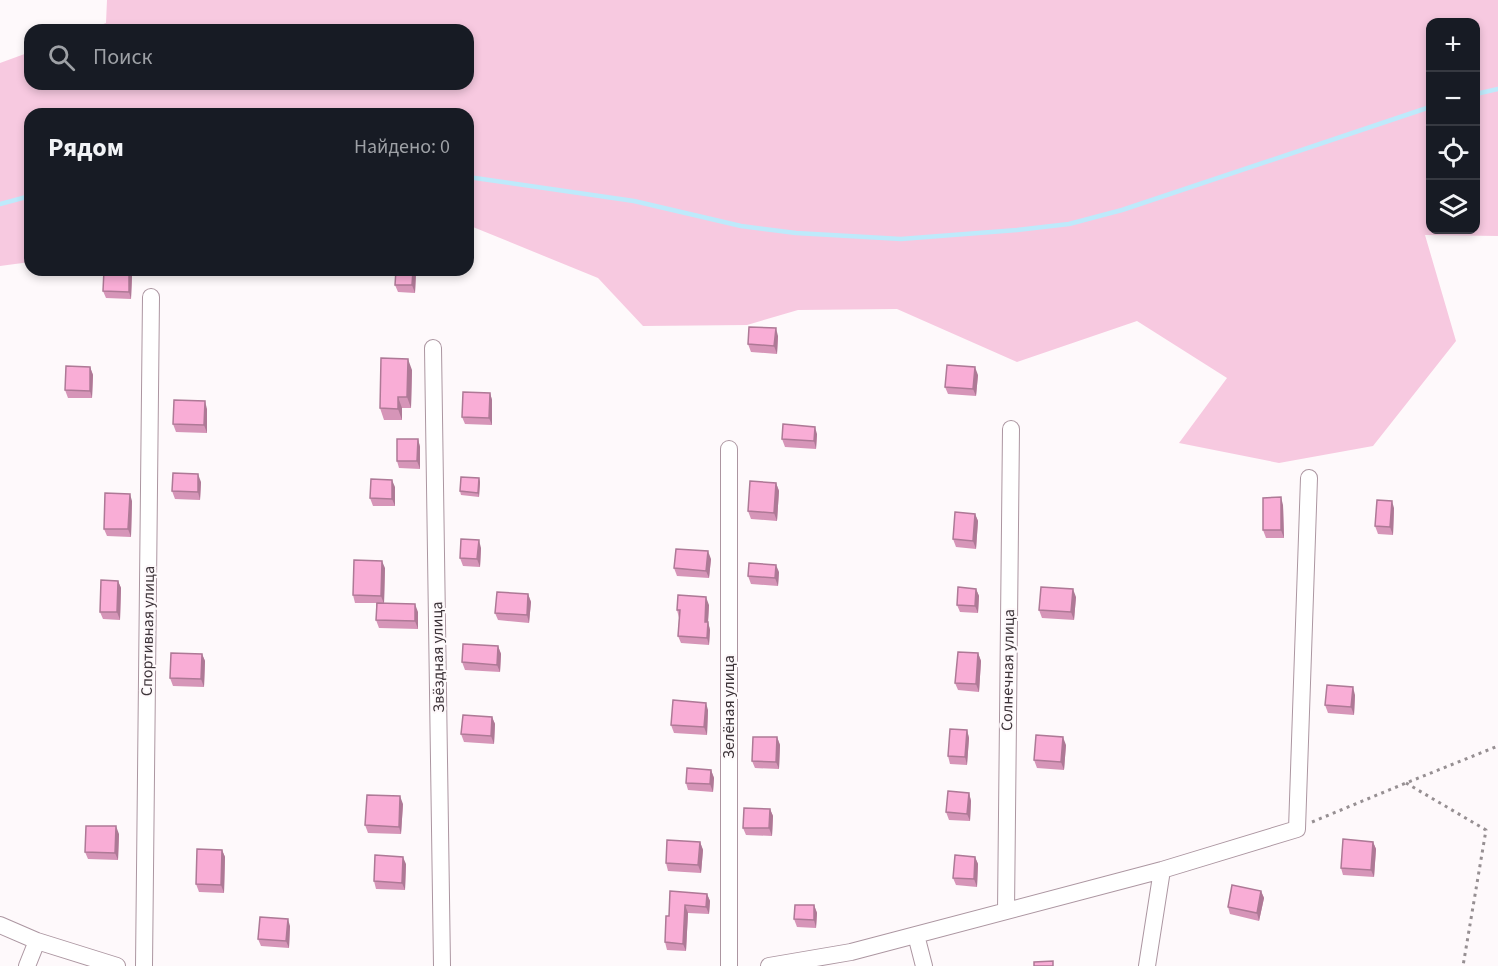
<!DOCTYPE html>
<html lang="ru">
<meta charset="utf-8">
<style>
body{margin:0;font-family:"Source Sans 3",sans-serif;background:#242831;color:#f1f3f6}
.controls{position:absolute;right:18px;top:18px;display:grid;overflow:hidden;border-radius:12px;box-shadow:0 3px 9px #0003}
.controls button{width:54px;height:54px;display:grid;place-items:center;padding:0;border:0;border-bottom:2px solid #363941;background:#171b24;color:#f1f3f6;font:30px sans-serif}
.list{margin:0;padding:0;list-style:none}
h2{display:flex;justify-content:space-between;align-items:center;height:78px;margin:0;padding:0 24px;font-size:26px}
h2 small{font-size:20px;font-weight:400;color:#9ea1a6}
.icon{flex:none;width:33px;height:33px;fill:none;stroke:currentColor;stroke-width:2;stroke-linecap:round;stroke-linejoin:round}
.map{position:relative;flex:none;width:1498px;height:966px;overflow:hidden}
.search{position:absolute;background:#171b24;box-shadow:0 3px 9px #0003;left:24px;top:24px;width:450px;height:66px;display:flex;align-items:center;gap:15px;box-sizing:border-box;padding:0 21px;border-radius:18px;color:#9ea1a6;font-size:22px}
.panel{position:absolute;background:#171b24;box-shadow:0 3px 9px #0003;left:24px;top:108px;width:450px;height:168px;border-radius:18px}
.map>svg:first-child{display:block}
.green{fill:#f7c9e0;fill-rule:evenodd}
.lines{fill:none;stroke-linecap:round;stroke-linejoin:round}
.stream{stroke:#beeafb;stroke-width:4.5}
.minor-casing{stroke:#ac96a1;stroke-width:18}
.path{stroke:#968f92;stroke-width:3;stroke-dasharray:3 4.5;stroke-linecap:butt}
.minor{stroke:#fff;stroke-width:16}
.wall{fill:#d695b8}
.shaded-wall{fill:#ae7996}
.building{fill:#f9add6;stroke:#ae7996;stroke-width:1.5}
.labels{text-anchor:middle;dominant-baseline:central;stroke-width:4.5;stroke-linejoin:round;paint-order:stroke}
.street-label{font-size:16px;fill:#3d3439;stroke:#fef9fb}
</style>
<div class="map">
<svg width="1498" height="966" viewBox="0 0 1498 966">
<rect width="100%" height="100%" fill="#fef9fb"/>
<!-- green -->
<path class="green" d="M107,0h1391v236l-73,-1 31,106 -83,105 -94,17 -100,-20 48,-65 -90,-57 -120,41 -120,-53 -99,1 -51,15 -104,1 -45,-48 -130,-53v-111h-438v148l-30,4v-203l30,-11v32h438v-54h-381l19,-7zM1430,22h46v208h-46z"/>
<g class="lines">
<!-- stream -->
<path class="stream" d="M1476,94l22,-5
M468,177l166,24 107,25 55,7 105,6 116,-9 52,-6 53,-14 308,-103
M0,204l30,-8"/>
<defs>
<path id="minor" d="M433,348l9,618
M1006,911l5,-482
M0,925l37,16 80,25
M916,935l8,31
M27,966l10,-25
M144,966l7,-669
M729,966v-517
M769,966l82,-14 311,-82 135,-41 12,-351
M1147,966l15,-96"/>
</defs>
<!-- minor casing -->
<use href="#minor" class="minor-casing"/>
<!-- path -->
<path class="path" d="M1406,783l80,47 -23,136
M1312,822l94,-39 92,-37"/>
<!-- minor -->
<use href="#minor" class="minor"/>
</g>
<!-- wall -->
<path class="wall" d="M416,272l-1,21 -17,-1 -3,-7z
M132,276l-1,23 -25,-1 -3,-7z
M778,336l-1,18 -26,-2 -3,-8z
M90,367l3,8 -1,23h-24l-3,-8z
M412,370l-1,38h-9v12h-18l-4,-12z
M978,375l-2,21 -28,-2 -3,-7z
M490,393l2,7v25l-27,-1 -3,-7z
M207,409v24l-31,-1 -3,-8z
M817,434l-1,15 -31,-2 -3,-8z
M418,439l2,8v22l-21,-1 -2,-7z
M479,478l1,4 -1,15 -18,-2 -1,-4z
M201,482l-1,18 -25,-1 -3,-8z
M776,483l3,8 -2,30 -26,-2 -3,-8z
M395,487v19h-22l-3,-8z
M132,501l-1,36 -24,-1 -3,-7z
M1283,505l1,33h-18l-3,-8z
M1394,508l-1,27 -15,-1 -3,-8z
M975,514l3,7 -2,28 -20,-2 -3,-8z
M481,548l-1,19 -17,-1 -3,-8z
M711,559l-2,19 -32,-2 -3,-8z
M385,568l-1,35 34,9v17l-39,-1 -3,-8v-17h-21l-2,-8z
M779,572l-1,14 -27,-2 -3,-8z
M118,581l3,7 -1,32 -17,-1 -3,-7z
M976,589l3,7 -1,17 -18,-1 -3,-7z
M528,594l3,8 -2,21 -31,-3 -3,-7z
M1076,597l-2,23 -32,-2 -3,-8z
M709,605l-1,17 2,8 -1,15 -28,-2 -3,-7 1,-18 -2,-8z
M498,646l3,8 -1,18 -35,-2 -3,-8z
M978,653l3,8 -2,31 -21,-2 -3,-7z
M202,654l3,7 -1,26 -31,-1 -3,-8z
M1355,695l-1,20 -26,-2 -3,-8z
M708,710l-1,25 -33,-2 -3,-8z
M492,717l3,7 -1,20 -30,-2 -3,-8z
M967,730l2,8 -2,27 -17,-1 -2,-8z
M777,737l3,8 -1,24 -24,-1 -3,-7z
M1066,745l-2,25 -27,-2 -3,-8z
M711,770l3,8 -1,14 -25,-2 -2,-7z
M969,793l2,8 -1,20 -21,-1 -3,-8z
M403,804l-2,30 -33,-1 -3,-8z
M770,809l3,7 -1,20 -26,-1 -3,-7z
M119,834l-1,26 -30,-1 -3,-7z
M700,842l3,8 -2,23 -33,-2 -2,-8z
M1373,842l3,7 -2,28 -31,-2 -2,-7z
M222,850l3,7 -1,36 -25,-1 -3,-8z
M975,857l3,7 -1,23 -21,-2 -3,-7z
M406,864l-1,26 -29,-1 -2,-8z
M670,891l37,3 3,7 -1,13 -21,-1 -2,38 -19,-1 -2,-8 4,-26z
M1261,891l3,7 -5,23 -29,-7 -2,-7z
M814,905l3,8 -1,15 -19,-1 -3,-8z
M290,926l-1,22 -28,-2 -3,-7z"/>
<!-- shaded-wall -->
<path class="shaded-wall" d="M129,270l3,6 -1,23 -2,-7z
M413,270h2l1,2 -1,21 -3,-8z
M776,328l2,8 -1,18 -3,-8z
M408,359l4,11 -1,38 -4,-11z
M90,367l3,8 -1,23 -2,-7z
M975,367l3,8 -2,21 -3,-7z
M490,393l2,7v25l-3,-7z
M398,397l4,11v12l-4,-11z
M205,401l2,8v24l-3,-8z
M815,427l2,7 -1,15 -2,-8z
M418,439l2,8v22l-3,-8z
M198,474l3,8 -1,18 -2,-8z
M479,478l1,4 -1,15 -1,-4z
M392,480l3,7v19l-3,-7z
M776,483l3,8 -2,30 -3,-8z
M130,494l2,7 -1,36 -3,-8z
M1281,497l2,8 1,33 -3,-8z
M1392,501l2,7 -1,27 -3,-8z
M975,514l3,7 -2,28 -3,-8z
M479,540l2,8 -1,19 -3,-8z
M708,551l3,8 -2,19 -3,-7z
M382,561l3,7 -1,36 -3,-8z
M776,565l3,7 -1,14 -3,-8z
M118,581l3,7 -1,32 -3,-8z
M976,589l3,7 -1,17 -3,-7z
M1073,589l3,8 -2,23 -3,-8z
M528,594l3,8 -2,21 -2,-8z
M706,597l3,8 -1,17 2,8 -1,15 -2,-7 -2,-16z
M415,604l3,8v17l-3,-8z
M498,646l3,8 -1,18 -3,-7z
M978,653l3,8 -2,31 -3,-8z
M202,654l3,7 -1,26 -3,-8z
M1353,687l2,8 -1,20 -3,-8z
M706,703l2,7 -1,25 -3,-8z
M492,717l3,7 -1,20 -3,-8z
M967,730l2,8 -2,27 -2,-8z
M777,737l3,8 -1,24 -3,-7z
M1063,737l3,8 -2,25 -3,-8z
M711,770l3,8 -1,14 -3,-8z
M969,793l2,8 -1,20 -3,-7z
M400,796l3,8 -2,30 -2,-7z
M770,809l3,7 -1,20 -3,-8z
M116,826l3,8 -1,26 -3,-7z
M700,842l3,8 -2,23 -3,-8z
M1373,842l3,7 -2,28 -3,-7z
M222,850l3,7 -1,36 -3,-8z
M403,857l3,7 -1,26 -3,-7z
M975,857l3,7 -1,23 -3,-8z
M1261,891l3,7 -5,23 -2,-8z
M707,894l3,7 -1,13 -3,-7z
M685,905l3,8 -2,38 -3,-7z
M814,905l3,8 -1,15 -2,-8z
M288,919l2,7 -1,22 -3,-7z"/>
<!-- building -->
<path class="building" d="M104,270h25v22l-26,-1z
M396,270h17l-1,15h-17z
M749,327l27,1 -2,18 -26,-2z
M381,358l27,1 -1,38h-9v12l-18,-1z
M947,365l28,2 -2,22 -28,-2z
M66,366l24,1v24l-25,-1z
M463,392l27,1 -1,25 -27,-1z
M174,400l31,1 -1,24 -31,-1z
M783,424l32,3 -1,14 -32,-2z
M397,439h21l-1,22h-20z
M173,473l25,1v18l-26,-1z
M461,477l18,1 -1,15 -18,-2z
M371,479l21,1v19l-22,-1z
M750,481l26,2 -2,30 -26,-2z
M105,493l25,1 -2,35h-24z
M1281,497v33h-18v-32z
M1377,500l15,1 -2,26 -15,-1z
M955,512l20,2 -2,27 -20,-2z
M461,539l18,1 -2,19 -17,-1z
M676,549l32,2 -2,20 -32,-3z
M354,560l28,1 -1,35 -28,-1z
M749,563l27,2 -1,13 -27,-2z
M101,580l17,1 -1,31h-17z
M958,587l18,2 -1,17 -18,-1z
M1041,587l32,2 -2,23 -32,-2z
M497,592l31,2 -1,21 -32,-2z
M678,595l28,2 -1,25h3l-1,16 -29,-2 2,-26h-3z
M377,603l38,1v17l-39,-1z
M463,644l35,2 -1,19 -35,-3z
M958,652l20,1 -2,31 -21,-1z
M171,653l31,1 -1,25 -31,-1z
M1327,685l26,2 -2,20 -26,-2z
M673,700l33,3 -2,24 -33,-2z
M463,715l29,2 -1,19 -30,-2z
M950,729l17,1 -2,27 -17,-1z
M1036,735l27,2 -2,25 -27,-2z
M753,737h24l-1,25 -24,-1z
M687,768l24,2 -1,14 -24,-1z
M948,791l21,2 -2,21 -21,-2z
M367,795l33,1 -1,31 -34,-2z
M744,808l26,1 -1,19h-26z
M86,826h30l-1,27 -30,-1z
M1343,839l30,3 -2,28 -30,-2z
M667,840l33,2 -2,23 -32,-2z
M197,849l25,1 -1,35 -25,-1z
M375,855l28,2 -1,26 -28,-2z
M955,855l20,2 -1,22 -21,-1z
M1232,885l29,6 -4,22 -29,-6z
M670,891l37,3 -1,13 -21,-2 -2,39 -18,-2 1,-26h3z
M795,905h19v15l-20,-1z
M260,917l28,2 -2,22 -28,-2z
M1053,961v5h-19v-4z"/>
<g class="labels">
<!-- street labels -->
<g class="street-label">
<text transform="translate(148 631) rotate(-89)">Спортивная улица</text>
<text transform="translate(438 657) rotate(-91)">Звёздная улица</text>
<text transform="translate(1008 670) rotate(-89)">Солнечная улица</text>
<text transform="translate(729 707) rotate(-90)">Зелёная улица</text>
</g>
</g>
</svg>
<div class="controls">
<button>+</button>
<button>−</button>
<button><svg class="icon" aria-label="locate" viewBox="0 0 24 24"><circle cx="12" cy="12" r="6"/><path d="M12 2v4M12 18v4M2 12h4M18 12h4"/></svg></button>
<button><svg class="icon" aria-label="layers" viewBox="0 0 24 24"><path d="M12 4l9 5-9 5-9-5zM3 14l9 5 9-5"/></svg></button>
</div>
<div class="search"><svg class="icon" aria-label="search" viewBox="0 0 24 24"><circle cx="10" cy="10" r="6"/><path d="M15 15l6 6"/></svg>Поиск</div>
<section class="panel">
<h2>Рядом<small>Найдено: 0</small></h2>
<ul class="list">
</ul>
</section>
</div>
